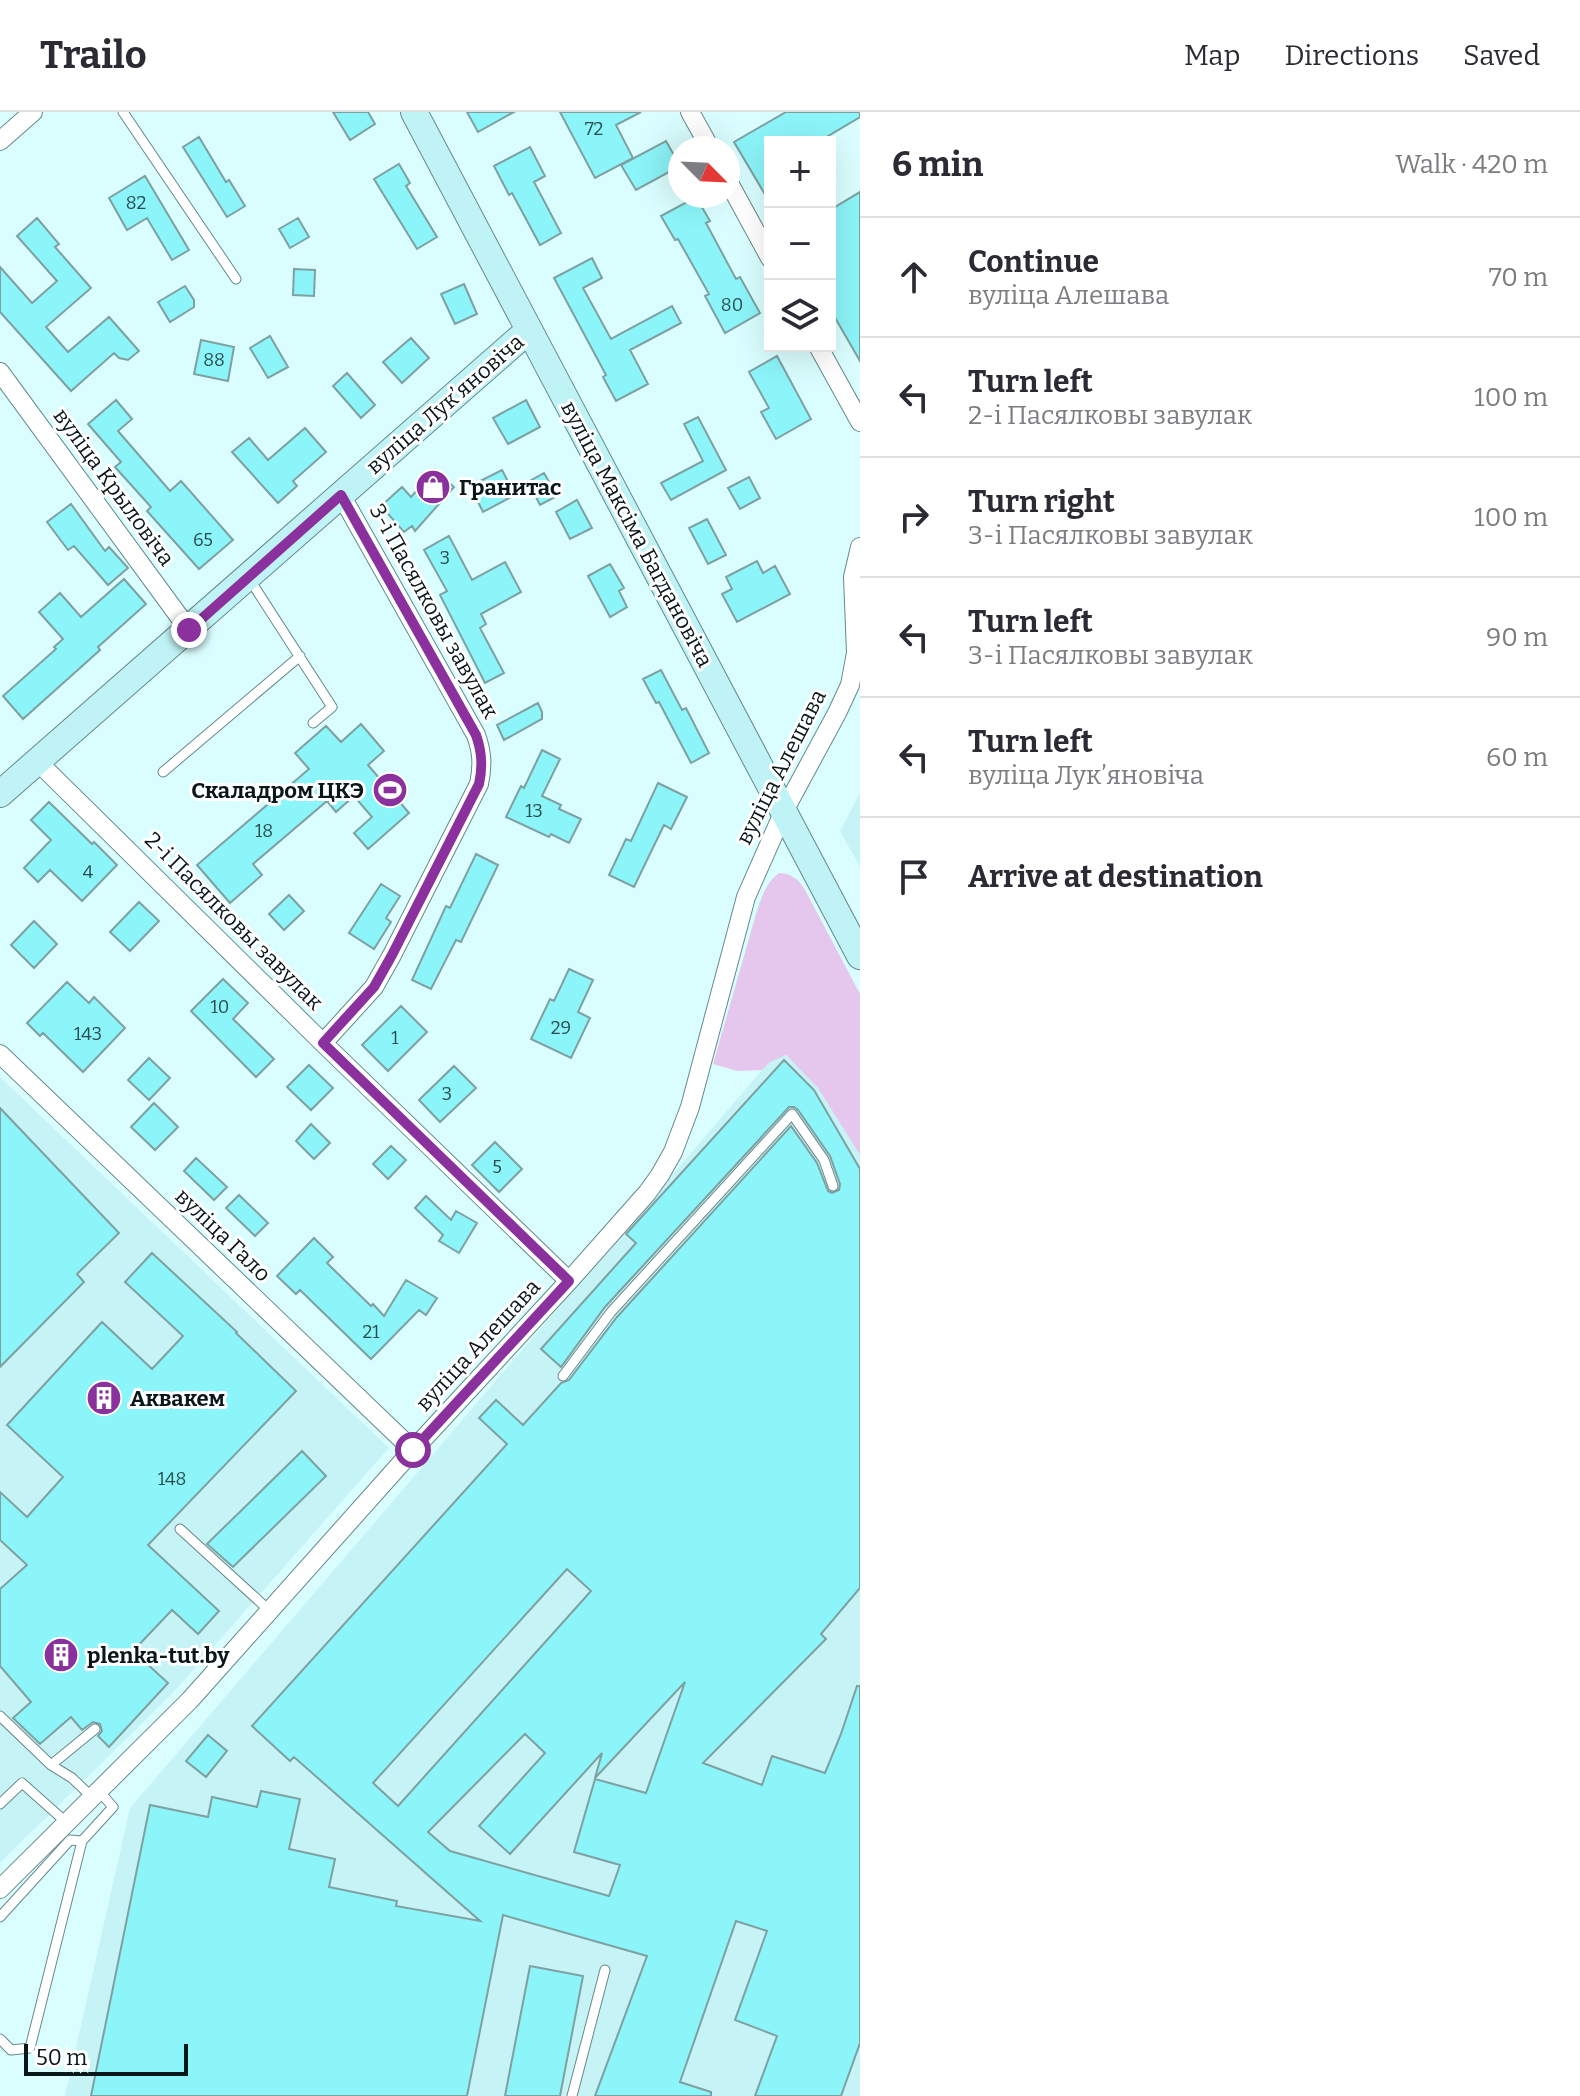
<!DOCTYPE html>
<meta charset="utf-8">
<style>
body{margin:0;font-family:Bitter,serif;background:#f7f7f7;color:#2b2b33}
.controls{position:absolute;right:24px;top:24px;display:grid;overflow:hidden;border-radius:0px;box-shadow:0 8px 32px #0002}
.controls button{width:72px;height:72px;display:grid;place-items:center;padding:0;border:0;border-bottom:2px solid #e1e1e2;background:#fff;color:#2b2b33;font:40px sans-serif}
.compass{position:absolute;left:668px;top:24px;width:72px;height:72px;border-radius:50%;background:#fff;box-shadow:0 8px 32px #0002;rotate:114deg}
.scale{position:absolute;left:24px;bottom:20px;width:164px;box-sizing:border-box;padding-left:8px;border:4px solid #0a1718;border-top:0;font-size:22px;line-height:28px;white-space:nowrap;color:#0a1718;-webkit-text-stroke:6px #fff;paint-order:stroke}
.stop{position:absolute;width:24px;height:24px;margin:-18px;border:6px solid #8a319e;border-radius:50%;background:#fff}
.stop.end{background:#8a319e;border-color:#fff;box-shadow:0 2px 8px #0008}
.list{margin:0;padding:0;list-style:none}
h2{display:flex;justify-content:space-between;align-items:center;height:104px;margin:0;padding:0 32px;font-size:34px}
h2 small{font-size:26px;font-weight:400;color:#7c7c81}
.list li{display:grid;grid-template-columns:52px 1fr auto;gap:24px;align-items:center;box-sizing:border-box;height:120px;padding:0 32px;border-top:2px solid #e1e1e2}
.list b{display:block;font-size:30px;white-space:nowrap}
.list p{margin:0;font-size:26px;white-space:nowrap;color:#7c7c81}
.list em{font-size:26px;font-style:normal;color:#7c7c81}
.icon{flex:none;width:44px;height:44px;fill:none;stroke:currentColor;stroke-width:2;stroke-linecap:round;stroke-linejoin:round}
.map{position:relative;flex:none;width:860px;height:1984px;overflow:hidden}
header{display:flex;align-items:center;gap:48px;box-sizing:border-box;height:112px;padding:0 40px;background:#fff;border-bottom:2px solid #e1e1e2}
header strong{font-size:38px}
nav{display:flex;gap:44px;margin-inline-start:auto;font-size:28px}
main{display:flex}
aside{flex:1;background:#fff}
.map>svg:first-child{display:block}
.built{fill:#c6f4f6}
.green{fill:#e5c7ed}
.building{fill:#8cf5f9;stroke:#7ea0a1;stroke-width:2;fill-rule:evenodd}
.lines{fill:none;stroke-linecap:round;stroke-linejoin:round}
.service-casing{stroke:#678889;stroke-width:11}
.minor-casing{stroke:#678889;stroke-width:20}
.secondary-casing{stroke:#678889;stroke-width:28}
.service{stroke:#fff;stroke-width:9}
.minor{stroke:#fff;stroke-width:18}
.secondary{stroke:#c0f3f5;stroke-width:26}
.route{stroke:#8a319e;stroke-width:10}
.labels{text-anchor:middle;dominant-baseline:central;stroke-width:6;stroke-linejoin:round;paint-order:stroke}
.number-label{font-size:18px;fill:#2a4e50}
.street-label{font-size:22px;fill:#0a1718;stroke:#fff}
.poi-label{font-size:22px;font-weight:bold;fill:#0a1718;stroke:#fff;text-anchor:start}
</style>
<header>
<strong>Trailo</strong>
<nav><a>Map</a><a>Directions</a><a>Saved</a></nav>
</header>
<main>
<div class="map">
<svg width="860" height="1984" viewBox="0 0 860 1984">
<rect width="100%" height="100%" fill="#dafeff"/>
<!-- built -->
<path class="built" d="M860,681v74l-20,-36z
M783,943h2l12,11 21,22 42,67v941h-795l65,-288 632,-738 8,-8z
M0,965l389,371 -216,245 -173,170z"/>
<!-- green -->
<path class="green" d="M779,761c13,1 18,5 25,15l56,106v161l-42,-67 -32,-33 -16,7 -8,8 -25,1 -24,-7 43,-150c5,-15 9,-31 23,-41z"/>
<!-- building -->
<path class="building" d="M333,0h35l7,12 -25,16z
M467,0h47l-36,20z
M560,0h81l-25,13 17,33 -38,20z
M786,0h74v5l-42,25h-48v61l-36,-61z
M199,25l27,45 3,-2 16,26 -18,11 -44,-70z
M666,29l14,25 -44,24 -15,-25z
M530,35l15,29 -11,6 27,51 -21,12 -28,-52 -3,2 -15,-29z
M399,52l11,19 -4,3 31,51 -20,12 -43,-70z
M145,64l44,74 -17,10 -25,-42 -20,12 -18,-32z
M860,80v169l-30,-52v-99z
M696,85l14,24 -4,2 30,56 4,-2 20,36 -35,20 -20,-37 4,-2 -31,-55 -3,1 -14,-24z
M37,106l22,26 -4,3 36,41 -45,39 22,25 41,-35 30,34 -11,9 -9,-2 -5,-5 -43,38 -71,-79v-45l32,36 25,-22 -40,-45z
M298,106l11,19 -19,11 -11,-19z
M592,146l10,20 -19,10 28,51 61,-33 9,17 -51,27 18,34 -32,17 -13,-24 3,-2 -52,-97z
M294,157l21,1 -1,26 -21,-1z
M464,172l13,30 -22,10 -14,-30z
M185,174l9,14v7l-24,15 -12,-20z
M270,224l18,31 -20,11 -18,-30z
M411,226l18,20 -27,25 -19,-21z
M201,228l33,7 -6,34 -34,-7z
M777,244l34,63 -35,20 -15,-27 8,-4 -20,-36z
M347,261l28,32 -14,13 -28,-32z
M116,288l16,19 -14,12 52,60 11,-10 52,59 -34,29 -52,-58 4,-4 -36,-40 6,-5 -33,-38z
M526,288l14,27 -32,17 -15,-26z
M698,305l28,53 -55,30 -10,-17 42,-22 -19,-37z
M305,316l21,24 -33,29 4,5 -19,17 -46,-51 17,-14 19,22z
M435,358l19,17 -39,44 -3,-5 -8,6 -23,-26 21,-19 9,10z
M502,358l13,25 -32,17 -13,-26z
M544,361l13,23 -17,9 -12,-23z
M749,365l11,21 -20,11 -12,-21z
M577,388l15,28 -22,11 -14,-27z
M71,392l34,47 4,-4 19,21 -20,17 -34,-39 -6,4 -21,-28z
M707,407l19,36 -18,9 -19,-36z
M449,424l23,44 33,-18 16,30 -40,22 5,10 -6,4 24,45 -19,10 -45,-88 7,-4 -23,-41z
M757,449l6,12 12,-7 15,28 -53,28 -15,-28 10,-5 -6,-12z
M610,452l14,24 -5,3 8,16 -17,10 -22,-41z
M124,467l22,25 -48,43 2,3 -77,69 -20,-23 53,-47 -2,-2 9,-8 -24,-27 21,-19 21,24z
M661,558l21,40 4,-2 23,45 -18,10 -32,-61 -3,1 -13,-24z
M538,591l4,9v7l-38,21 -7,-15z
M361,612l23,27 -16,14 41,48 -41,36 -14,-16 18,-16 -18,-21 -18,16 -9,-11 -74,63 9,11 -32,28 -33,-38 112,-96 -14,-16 31,-27 15,16z
M542,638l18,9 -18,37 19,9 -2,4 22,10 -12,24 -18,-9 -2,3 -43,-20 15,-31 3,2z
M658,671l29,14 -16,32 -7,-4 -30,62 -25,-12 17,-36 5,2z
M49,690l43,42 2,-2 23,23 -35,36 -32,-31 -12,12 -14,-14 27,-28 -20,-20z
M476,742l22,11 -37,77 -5,-2 -25,49 -19,-9 34,-74 4,2z
M381,772l19,12 -14,22 5,4 -17,27 -25,-16z
M289,783l15,16 -20,19 -15,-16z
M139,790l20,19 -29,30 -20,-19z
M34,809l23,23 -23,24 -23,-23z
M569,857l24,11 -15,32 12,6 -19,40 -40,-19 19,-40 4,2z
M223,867l25,24 -15,16 41,40 -18,18 -65,-66z
M67,870l22,21 5,-6 31,31 -42,44 -40,-39 -3,3 -13,-13z
M401,894l26,26 -39,39 -26,-26z
M149,946l21,20 -21,22 -21,-20z
M784,948l30,30 46,79v419l-39,46 5,5 -123,124 59,22 10,-29 53,17 16,-39 16,-48h3v357l-19,53h-86l22,-60 -42,-16 32,-89 -31,-10 -56,161 31,10v4h-116l52,-140 -144,-41 -36,181h-376l59,-291 58,12 4,-20 45,10 4,-16 39,8 -11,50 46,10 -6,28 68,14 -1,5 84,15 -186,-164 -4,4 -38,-35 255,-282 -28,-26 17,-18 27,25 38,-42 8,-3 48,-63 174,-191 26,37 11,28 4,2 7,-3 1,-6 -10,-28 -32,-46 -4,-3h-5l-184,200 -44,60 -20,-18 95,-106 -10,-9zM567,1457l24,22 -193,215 -25,-23zM685,1570l-39,111 -51,-14 -21,73 46,13 -11,31 -159,-45 -22,-19 97,-98 20,19 -66,73 31,28 92,-101 -7,25z
M309,953l24,23 -22,22 -24,-23z
M454,954l22,22 -36,34 -21,-22z
M154,991l24,24 -23,23 -24,-23z
M0,996l119,125 -42,41 7,8 -84,85z
M311,1012l19,19 -16,16 -18,-18z
M495,1030l27,27 -23,23 -27,-27z
M391,1034l15,14 -18,19 -15,-15z
M196,1046l31,29 -13,13 -30,-29z
M239,1083l29,28 -13,13 -29,-28z
M426,1084l25,24 5,-9 21,12 -18,30 -20,-12 4,-6 -28,-27z
M314,1126l19,19 -6,6 44,43 2,-2 11,12 22,-36 31,18 -11,17 -7,-5 -48,49 -71,-69 -4,4 -19,-18z
M152,1141l85,79 -1,1 60,58 -148,154 71,66 -21,23 -26,-24 -39,41 35,32 -59,64 -11,-11 4,-5 -2,-7 -7,-2 -11,8 -11,-13 -31,27 -27,-26 18,-16 -31,-36v-77l27,-24 -27,-25v-48l27,25 36,-40 -56,-52 95,-103 50,47 31,-33 -58,-54z
M302,1339l24,25 -93,91 -26,-23z
M208,1623l19,16 -21,26 -20,-16z
M530,1854l53,10 -23,120h-55z"/>
<g class="lines">
<defs>
<path id="service" d="M123,0l113,167
M250,468l82,127 -19,16
M163,660l137,-116
M563,1264l48,-64 181,-198 32,46 9,26
M180,1417l90,82
M0,1604l51,49 21,13 20,19
M51,1653l44,-36
M0,1692l22,-21 45,40
M0,1805l70,-77 12,1
M0,1927l11,11 19,-2 52,-207 31,-34 -14,-16
M572,1984l33,-126"/>
<path id="minor" d="M690,0l20,36
M0,29l33,-29
M728,69l42,77
M818,234l42,76
M0,260l189,258
M37,649l286,282 246,238
M323,931l51,-56 18,-32 87,-171c4,-19 3,-32 -3,-49l-135,-240
M0,942l413,396
M0,1777l190,-189 223,-250 156,-169 78,-88 13,-18 13,-23 17,-45 56,-210 38,-86 53,-98 13,-28 6,-32 -3,-76 7,-30"/>
<path id="secondary" d="M414,0l446,844
M0,682l529,-464"/>
</defs>
<!-- service casing -->
<use href="#service" class="service-casing"/>
<!-- minor casing -->
<use href="#minor" class="minor-casing"/>
<!-- secondary casing -->
<use href="#secondary" class="secondary-casing"/>
<!-- service -->
<use href="#service" class="service"/>
<!-- minor -->
<use href="#minor" class="minor"/>
<!-- secondary -->
<use href="#secondary" class="secondary"/>
</g>
<g class="lines">
<!-- route -->
<path class="route" d="M189,518l152,-135 135,240c6,17 7,31 3,49l-87,171 -18,32 -51,56 246,238 -156,169"/>
</g>
<!-- icons -->
<defs>
<symbol id="shop-disc" viewBox="-11 -11 22 22"><circle r="9.5" fill="#8a319e" stroke="#fff"/><path d="M-5-2.5h2.3a2.7 3.5 0 0 1 5.4 0H5L5.5 6h-11ZM-1.5-2.5h3a1.5 2.3 0 0 0-3 0Z" fill="#fff"/></symbol>
<symbol id="stadium-disc" viewBox="-11 -11 22 22"><circle r="9.5" fill="#8a319e" stroke="#fff"/><path d="M0-5a6.5 5 0 1 0 0 10a6.5 5 0 1 0 0-10ZM-3.5-1.8h7v3.6h-7Z" fill="#fff"/></symbol>
<symbol id="building-disc" viewBox="-11 -11 22 22"><circle r="9.5" fill="#8a319e" stroke="#fff"/><path d="M-4-6H4V6H1V3H-1V6H-4ZM-2.5-4.3h1.7v1.8h-1.7ZM.8-4.3h1.7v1.8H.8ZM-2.5-1h1.7V.8h-1.7ZM.8-1h1.7V.8H.8Z" fill="#fff"/></symbol>
</defs>
<g fill-rule="evenodd">
<use href="#shop-disc" x="413" y="355" width="40" height="40"/>
<use href="#stadium-disc" x="370" y="658" width="40" height="40"/>
<use href="#building-disc" x="84" y="1266" width="40" height="40"/>
<use href="#building-disc" x="41" y="1523" width="40" height="40"/>
</g>
<g class="labels">
<!-- number labels -->
<g class="number-label">
<text x="594" y="17">72</text>
<text x="136" y="91">82</text>
<text x="732" y="193">80</text>
<text x="214" y="248">88</text>
<text x="203" y="428">65</text>
<text x="445" y="446">3</text>
<text x="534" y="699">13</text>
<text x="264" y="719">18</text>
<text x="88" y="760">4</text>
<text x="220" y="895">10</text>
<text x="561" y="916">29</text>
<text x="88" y="922">143</text>
<text x="395" y="926">1</text>
<text x="447" y="982">3</text>
<text x="497" y="1055">5</text>
<text x="371" y="1220">21</text>
<text x="172" y="1367">148</text>
</g>
<!-- street labels -->
<g class="street-label">
<text transform="translate(445 292) rotate(-41)">вуліца Лукʼяновіча</text>
<text transform="translate(114 375) rotate(54)">вуліца Крыловіча</text>
<text transform="translate(637 422) rotate(62)">вуліца Максіма Багдановіча</text>
<text transform="translate(434 499) rotate(61)">3-і Пасялковы завулак</text>
<text transform="translate(781 655) rotate(-63)">вуліца Алешава</text>
<text transform="translate(234 809) rotate(45)">2-і Пасялковы завулак</text>
<text transform="translate(223 1123) rotate(44)">вуліца Гало</text>
<text transform="translate(478 1233) rotate(-47)">вуліца Алешава</text>
</g>
<!-- poi labels -->
<g class="poi-label">
<text x="459" y="375">Гранитас</text>
<text x="364" y="678" text-anchor="end">Скаладром ЦКЭ</text>
<text x="130" y="1286">Аквакем</text>
<text x="87" y="1543">plenka-tut.by</text>
</g>
</g>
</svg>
<div class="controls">
<button>+</button>
<button>−</button>
<button><svg class="icon" aria-label="layers" viewBox="0 0 24 24"><path d="M12 4l9 5-9 5-9-5zM3 14l9 5 9-5"/></svg></button>
</div>
<svg class="compass" viewBox="-18 -18 36 36"><path d="M0-13l5 13h-10z" fill="#e53935"/><path d="M0 13l5-13h-10z" fill="#7c7c81"/></svg>
<div class="scale">50 m</div>
<div class="stop" style="left:413px;top:1338px"></div>
<div class="stop end" style="left:189px;top:518px"></div>
</div>
<aside>
<h2>6 min<small>Walk · 420 m</small></h2>
<ul class="list">
<li><svg class="icon" aria-label="ahead" viewBox="0 0 24 24"><path d="M12 20V5M6 11l6-6 6 6"/></svg><div><b>Continue</b><p>вуліца Алешава</p></div><em>70 m</em></li>
<li><svg class="icon" aria-label="left" viewBox="0 0 24 24"><path d="M17 20v-9H6M10 6l-5 5 5 5"/></svg><div><b>Turn left</b><p>2-і Пасялковы завулак</p></div><em>100 m</em></li>
<li><svg class="icon" aria-label="right" viewBox="0 0 24 24"><path d="M7 20v-9h11M14 6l5 5-5 5"/></svg><div><b>Turn right</b><p>3-і Пасялковы завулак</p></div><em>100 m</em></li>
<li><svg class="icon" aria-label="left" viewBox="0 0 24 24"><path d="M17 20v-9H6M10 6l-5 5 5 5"/></svg><div><b>Turn left</b><p>3-і Пасялковы завулак</p></div><em>90 m</em></li>
<li><svg class="icon" aria-label="left" viewBox="0 0 24 24"><path d="M17 20v-9H6M10 6l-5 5 5 5"/></svg><div><b>Turn left</b><p>вуліца Лукʼяновіча</p></div><em>60 m</em></li>
<li><svg class="icon" aria-label="arrive" viewBox="0 0 24 24"><path d="M6 21V4h12l-3 4 3 4H6"/></svg><div><b>Arrive at destination</b></div></li>
</ul>
</aside>
</main>
